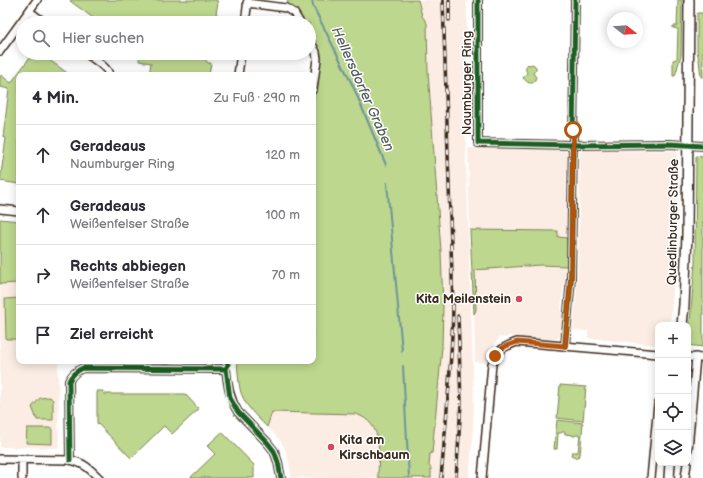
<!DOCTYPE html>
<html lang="de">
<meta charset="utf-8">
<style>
body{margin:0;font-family:"Balsamiq Sans",sans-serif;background:#f2f2f3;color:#2b2b33}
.controls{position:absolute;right:12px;bottom:12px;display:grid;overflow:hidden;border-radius:8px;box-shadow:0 2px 10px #0003}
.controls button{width:36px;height:36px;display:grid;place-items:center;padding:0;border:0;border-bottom:1px solid #e1e1e2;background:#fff;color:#2b2b33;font:20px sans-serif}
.compass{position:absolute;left:607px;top:12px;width:36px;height:36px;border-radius:50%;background:#fff;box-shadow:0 2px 10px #0003;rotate:107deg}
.stop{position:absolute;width:12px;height:12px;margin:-9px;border:3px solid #b45309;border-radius:50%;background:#fff}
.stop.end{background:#b45309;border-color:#fff;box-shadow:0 1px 4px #0008}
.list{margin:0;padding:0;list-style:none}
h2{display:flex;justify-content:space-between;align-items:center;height:52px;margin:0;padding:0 16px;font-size:17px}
h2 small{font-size:13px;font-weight:400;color:#7c7c81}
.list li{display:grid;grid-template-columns:26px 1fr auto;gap:12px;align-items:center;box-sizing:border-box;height:60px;padding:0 16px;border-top:1px solid #e1e1e2}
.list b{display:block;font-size:15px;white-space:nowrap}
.list p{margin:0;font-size:13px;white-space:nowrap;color:#7c7c81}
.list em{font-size:13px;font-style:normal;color:#7c7c81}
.icon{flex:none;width:22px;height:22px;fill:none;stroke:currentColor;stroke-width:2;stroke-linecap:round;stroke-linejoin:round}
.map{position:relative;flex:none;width:703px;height:478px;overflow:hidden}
.search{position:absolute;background:#fff;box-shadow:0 2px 10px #0003;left:16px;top:16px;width:300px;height:44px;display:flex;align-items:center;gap:10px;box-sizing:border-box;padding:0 14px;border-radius:22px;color:#7c7c81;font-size:15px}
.panel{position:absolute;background:#fff;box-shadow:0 2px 10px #0003;left:16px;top:72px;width:300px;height:292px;border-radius:8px}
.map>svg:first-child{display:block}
.built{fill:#fcede4}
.green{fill:#bdd78e;stroke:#7c8056}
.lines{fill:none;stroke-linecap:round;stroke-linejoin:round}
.stream{stroke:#6d949c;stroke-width:2}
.minor-casing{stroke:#3b2a1e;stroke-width:10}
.tertiary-casing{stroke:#3b2a1e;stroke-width:12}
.minor{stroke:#fff;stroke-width:7}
.tertiary{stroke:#fff;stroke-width:9}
.rail-casing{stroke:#3b2a1e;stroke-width:3.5}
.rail{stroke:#fff;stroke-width:2;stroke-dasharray:6;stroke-linecap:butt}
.cycleway-casing{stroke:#fff;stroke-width:8}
.cycleway{stroke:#1b5e20;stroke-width:5}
.route{stroke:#b45309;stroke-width:5}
.poi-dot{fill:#d1495b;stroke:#fff;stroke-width:1.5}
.labels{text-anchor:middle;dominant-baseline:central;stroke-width:3;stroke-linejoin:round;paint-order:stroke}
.street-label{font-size:13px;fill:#3b2a1e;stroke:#fff}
.poi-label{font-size:13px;font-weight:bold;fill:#3b2a1e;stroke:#fff;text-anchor:end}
.water-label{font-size:14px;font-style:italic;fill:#545f5d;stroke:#fff}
</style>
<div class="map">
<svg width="703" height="478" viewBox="0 0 703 478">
<rect width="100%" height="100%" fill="#fff"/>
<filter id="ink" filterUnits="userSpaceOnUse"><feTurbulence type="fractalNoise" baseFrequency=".025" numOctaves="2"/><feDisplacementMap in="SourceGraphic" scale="8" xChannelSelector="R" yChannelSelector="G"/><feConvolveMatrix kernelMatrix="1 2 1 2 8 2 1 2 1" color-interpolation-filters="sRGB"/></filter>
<g filter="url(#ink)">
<!-- built -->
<path class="built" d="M418,0h49l-1,84v77l8,238 -1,38 -4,41h-38v-10l-2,-2 -1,-2 2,-10 2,-1 6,-61 4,-45 1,-40 -3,-84 -12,-152 -1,-48 -5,-7z
M468,148l94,1 4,2 3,6v7l-3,11v23l2,7 -1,33 -9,-1v-6l-88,-1z
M583,150l90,1 4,1 -1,108 -6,65h-12v20l-70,-7v-7l-15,-1 5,-60 1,-48 1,-69z
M540,265l27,1v10l-1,6 -3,6 -2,23 2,8 -2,16 -4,4 -6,1 -43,-4 -3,2 -6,-1 -8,16 -3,10 -13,-1 -1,-48 2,-4 -2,-40 44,-3z
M19,283v78h39l1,87 -59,-1v-163z
M272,412l84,2 8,2 8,8 4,9 2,6v39h-87l-1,-11 -5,-18 -5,-9 -13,-13z"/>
<!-- green -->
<path class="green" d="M71,0h146v2h1l-2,12h1l-1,6h-1l-1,3h-112l-1,-1 -1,1 -30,-22z
M288,0h130l4,16 5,7 1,48 13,180 2,56 -1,40 -10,106 -2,1 -1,12 2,2v10h-53c0,-24 7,-54 -22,-64l-84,-2 -5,15c-11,-11 -24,-23 -27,-38 -2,-9 -2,-19 -3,-28h76v-257l8,-47v-3l-12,-22v-9h-5l-5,-10 -8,-6 -4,-6z
M678,0h4l-1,55 -6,21h-2v-16l4,-1 1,-30 -5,-1v-2h4z
M697,13h6v64h-2l-2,-17 -2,-9z
M33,53h7l30,22h-51v109l-19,-3 6,-43 -3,-1 6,-48 -9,-2v-9l1,-3 10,8z
M140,53h66l-1,6 3,4h3l-2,12h-60l2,-12 -12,-2z
M528,64l1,1 4,-1 3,3v2l-3,4 3,4 -2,5c-5,3 -8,-1 -11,-4l4,-5c-2,-4 -2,-6 1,-9z
M696,156l7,1v190l-15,-2 7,-82z
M0,219l19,2v62l-19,1z
M470,230l88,1v6l9,1v28l-27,-1 -65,5 1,40 -2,4z
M19,298v41h-13l-1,-40z
M560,385l26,2 -3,34 -26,-3z
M97,391h6l1,3h81l14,15 -27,25 -8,-8 -33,32 -34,-35z
M50,397l3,3v20h-16l-5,-13 8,-9z
M557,420l26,3 -3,32 -3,3 -6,-3 1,-3h6l2,-17h-4l-1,1h-2v-1l-8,-1v-2h-3l-1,1h-3l-1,16h-3z
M27,428h25v16l-26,-1z
M222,432l32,33v13h-64l25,-24 -8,-8z"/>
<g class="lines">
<!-- stream -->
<path class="stream" d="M312,0l1,6 40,80 33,79
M387,183l15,168
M403,366l6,112"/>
<defs>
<path id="minor" d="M478,0v143l95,2 96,-1 34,2
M247,3l39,5 8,5 6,10
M29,11l16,12
M245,23l3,-23
M309,39l7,13 1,7 -4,30
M0,51l37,-51
M85,53c7,5 23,14 24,22
M238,75l3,-22
M0,209l19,2
M565,346l6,-68 4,-278
M688,357l15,1
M688,449l8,-92
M0,459l70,1c14,3 19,8 29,18
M70,460l-1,-79c3,-7 7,-10 14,-13l143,1c2,16 3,29 12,43l29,30 7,9 4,11 3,16
M22,478v-19
M482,478l10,-114c6,-14 11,-17 25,-22l141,12
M651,478l7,-74
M685,478l2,-15"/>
<path id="tertiary" d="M682,325l2,-20 3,-70 2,-235
M669,478l1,-15"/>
</defs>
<!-- minor casing -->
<use href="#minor" class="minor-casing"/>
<!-- tertiary casing -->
<use href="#tertiary" class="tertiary-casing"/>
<!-- minor -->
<use href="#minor" class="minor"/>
<!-- tertiary -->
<use href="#tertiary" class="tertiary"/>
<defs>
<path id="rail" d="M449,20v-20
M441,478c5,-57 11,-114 12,-171l-10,-307
M456,478l2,-28 3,-47 -3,-87"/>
</defs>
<!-- rail casing -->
<use href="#rail" class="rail-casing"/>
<!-- rail -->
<use href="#rail" class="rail"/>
<defs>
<path id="cycleway" d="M478,0v143l95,2 96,-1 34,2
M565,346l6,-68 4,-278
M227,361l1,4 -2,4 4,29 8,14 29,30 7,9 4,11 3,16
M70,460l-1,-79c3,-7 7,-10 14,-13l143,1"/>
</defs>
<!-- cycleway casing -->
<use href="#cycleway" class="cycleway-casing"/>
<!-- cycleway -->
<use href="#cycleway" class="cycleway"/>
</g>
</g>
<g class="lines" filter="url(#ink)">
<!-- route -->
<path class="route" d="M495,356l6,-7 5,-3 11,-4 48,4 6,-68 2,-148"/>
</g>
<!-- markers -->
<g class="poi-dot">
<circle cx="519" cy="299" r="4"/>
<circle cx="331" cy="447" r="4"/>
</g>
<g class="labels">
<!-- street labels -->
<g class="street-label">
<text transform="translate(467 83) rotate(-90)">Naumburger Ring</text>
<text transform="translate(673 222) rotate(-89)">Quedlinburger Straße</text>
</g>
<!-- poi labels -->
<g class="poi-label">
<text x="511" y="299">Kita Meilenstein</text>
<text x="339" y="440" text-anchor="start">Kita am<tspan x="339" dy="15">Kirschbaum</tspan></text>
</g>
<!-- water labels -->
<g class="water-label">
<text transform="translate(363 89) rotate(66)">Hellersdorfer Graben</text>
</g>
</g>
</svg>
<div class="controls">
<button>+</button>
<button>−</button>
<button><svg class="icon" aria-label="locate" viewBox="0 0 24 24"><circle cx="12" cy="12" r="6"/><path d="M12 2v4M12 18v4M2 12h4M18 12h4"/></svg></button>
<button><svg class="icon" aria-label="layers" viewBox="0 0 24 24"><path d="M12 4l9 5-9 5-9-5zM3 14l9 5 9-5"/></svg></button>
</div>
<svg class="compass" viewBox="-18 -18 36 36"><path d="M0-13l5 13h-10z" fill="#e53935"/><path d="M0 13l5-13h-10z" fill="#7c7c81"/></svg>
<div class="stop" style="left:573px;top:130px"></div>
<div class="stop end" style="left:495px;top:356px"></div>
<div class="search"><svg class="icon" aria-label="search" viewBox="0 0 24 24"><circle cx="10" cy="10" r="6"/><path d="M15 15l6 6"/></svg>Hier suchen</div>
<section class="panel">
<h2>4 Min.<small>Zu Fuß · 290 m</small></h2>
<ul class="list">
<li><svg class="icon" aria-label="ahead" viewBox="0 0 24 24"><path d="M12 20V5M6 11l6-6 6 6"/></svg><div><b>Geradeaus</b><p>Naumburger Ring</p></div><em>120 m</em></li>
<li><svg class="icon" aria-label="ahead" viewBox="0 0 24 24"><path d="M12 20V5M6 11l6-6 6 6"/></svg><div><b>Geradeaus</b><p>Weißenfelser Straße</p></div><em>100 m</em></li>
<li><svg class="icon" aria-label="right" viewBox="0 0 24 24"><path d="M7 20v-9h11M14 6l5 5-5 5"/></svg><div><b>Rechts abbiegen</b><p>Weißenfelser Straße</p></div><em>70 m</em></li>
<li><svg class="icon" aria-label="arrive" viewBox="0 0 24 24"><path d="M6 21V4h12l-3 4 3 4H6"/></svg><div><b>Ziel erreicht</b></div></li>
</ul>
</section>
</div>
